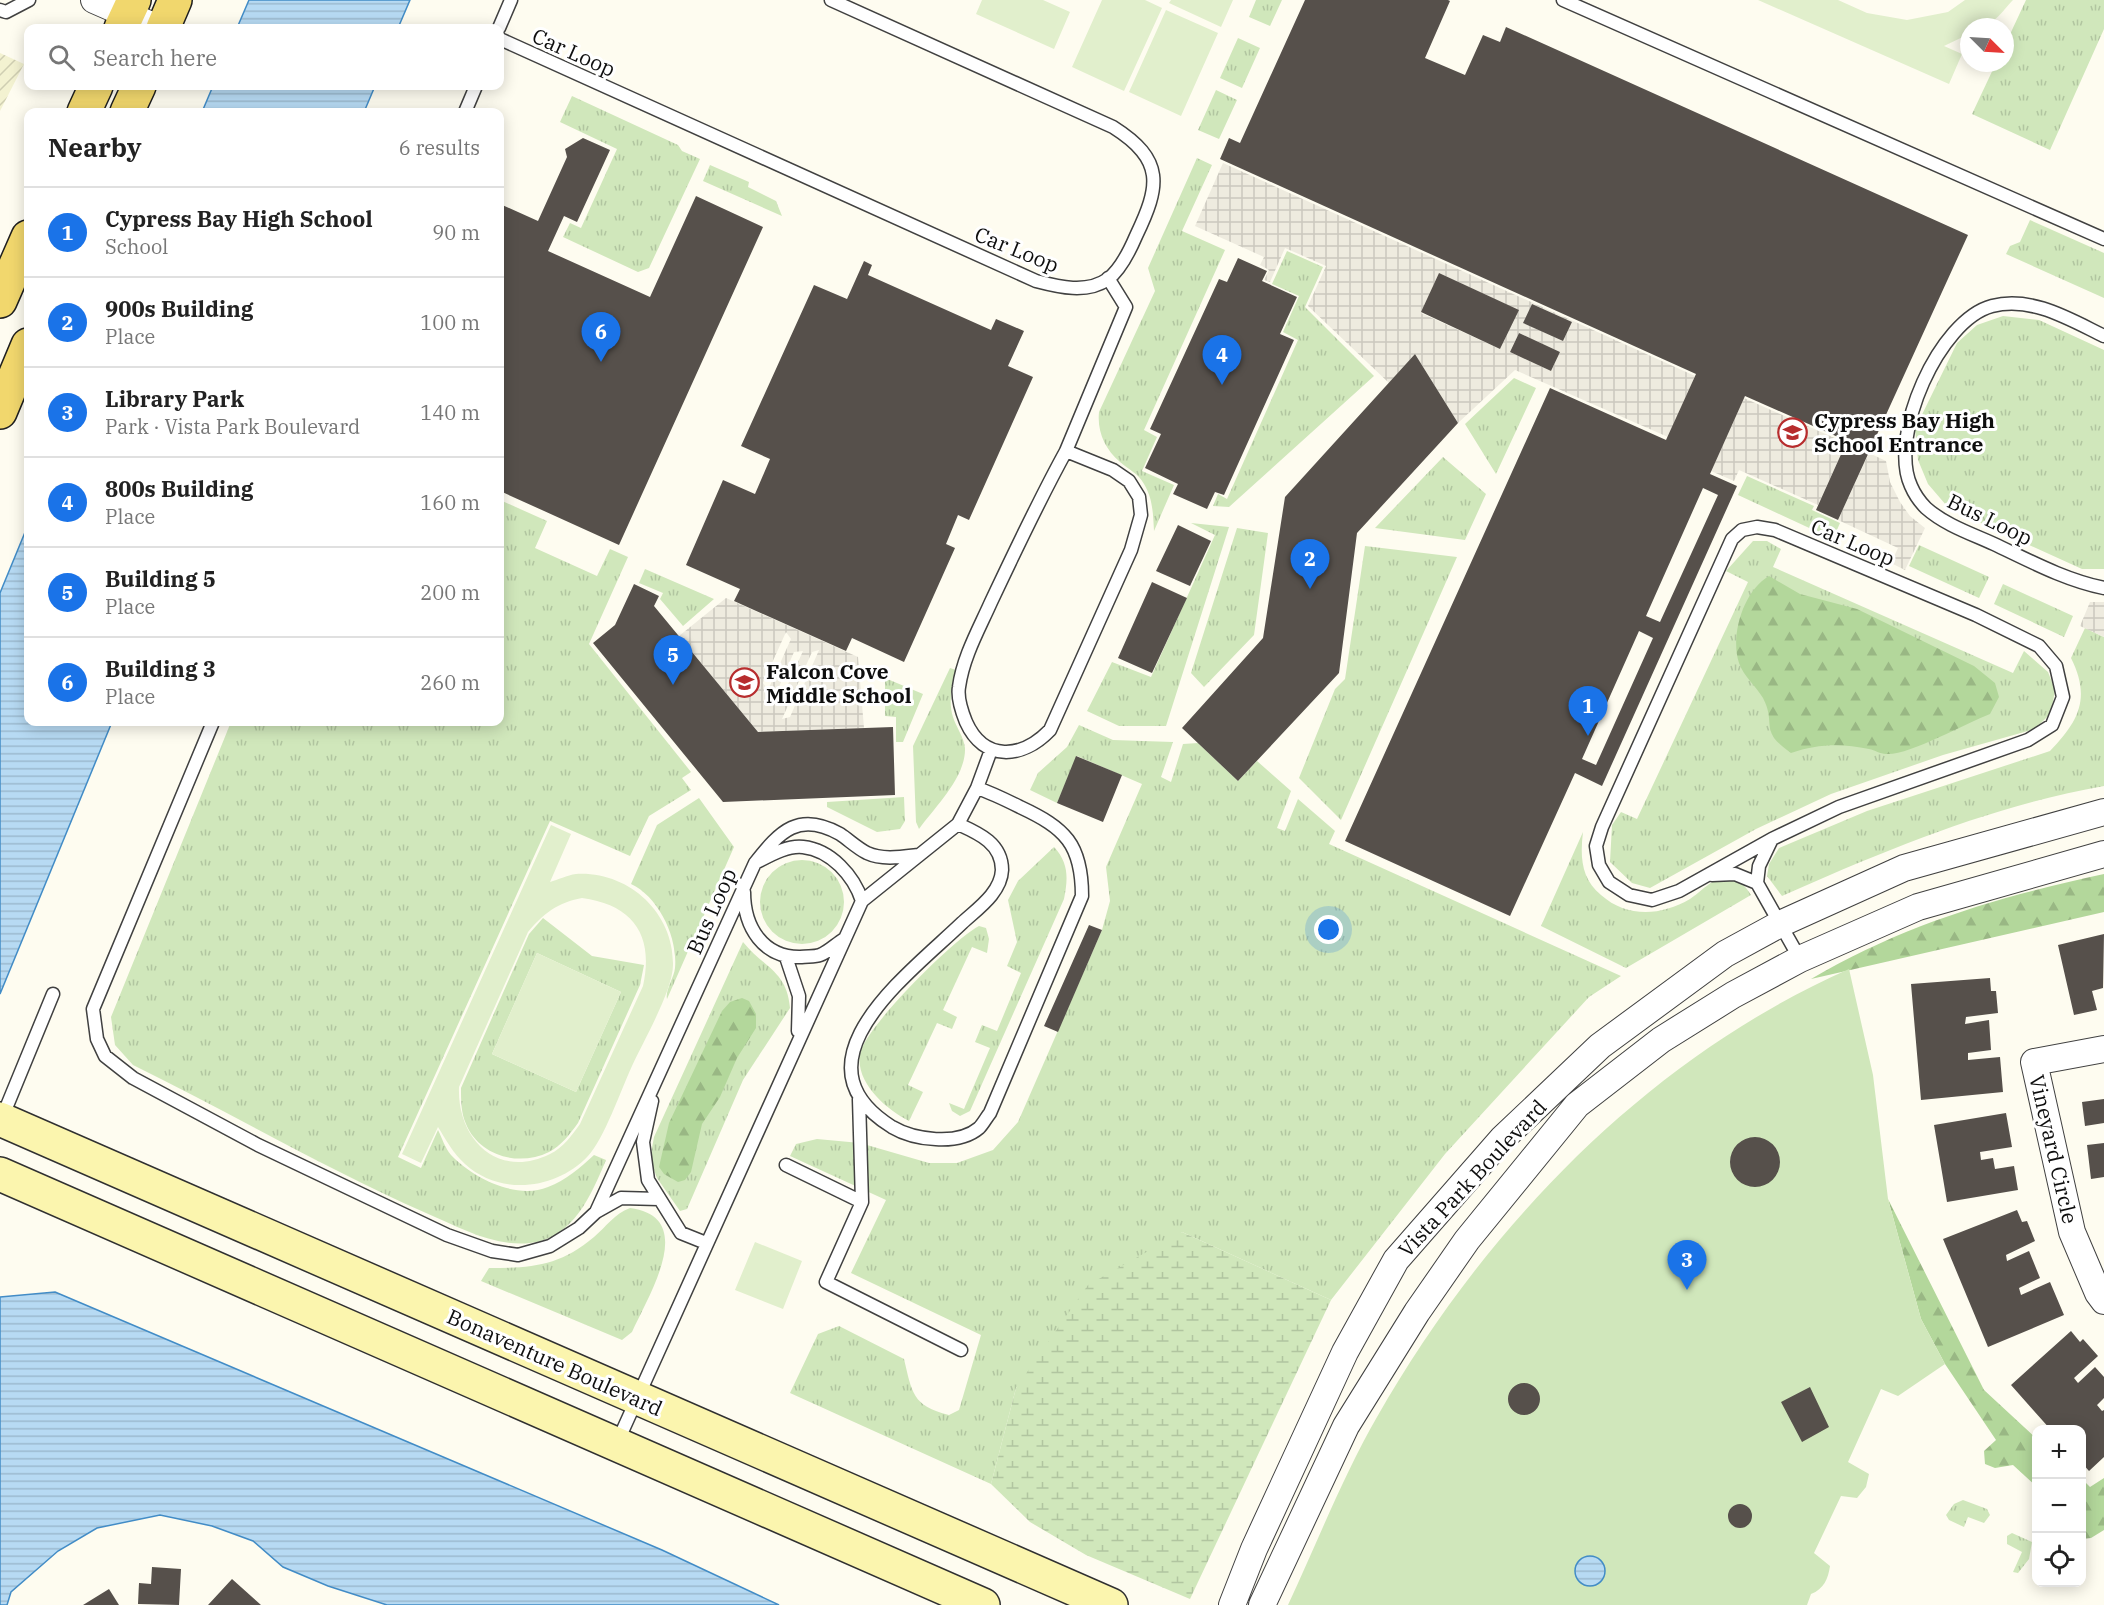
<!DOCTYPE html>
<meta charset="utf-8">
<style>
body{margin:0;font-family:"IBM Plex Serif",serif;background:#f2f2f2;color:#222}
.controls{position:absolute;right:18px;bottom:18px;display:grid;overflow:hidden;border-radius:12px;box-shadow:0 3px 15px #0003}
.controls button{width:54px;height:54px;display:grid;place-items:center;padding:0;border:0;border-bottom:2px solid #e0e0e0;background:#fff;color:#222;font:30px sans-serif}
.compass{position:absolute;left:1960px;top:18px;width:54px;height:54px;border-radius:50%;background:#fff;box-shadow:0 3px 15px #0003;rotate:114deg}
.you{position:absolute;left:1329px;top:930px;width:21px;height:21px;margin:-15px;border:4px solid #fff;border-radius:50%;background:#1a73e8;box-shadow:0 0 0 9px #1a73e833}
.badge{display:grid;place-items:center;width:39px;height:39px;border-radius:50%;background:#1a73e8;color:#fff;font-size:20px;font-weight:700}
.pin{position:absolute;translate:-50% -50px;filter:drop-shadow(0 2px 3px #0008)}
.pin::after{content:'';position:absolute;top:32px;width:21px;height:18px;background:inherit;clip-path:polygon(0 0,100% 0,50% 100%)}
.list{margin:0;padding:0;list-style:none}
h2{display:flex;justify-content:space-between;align-items:center;height:78px;margin:0;padding:0 24px;font-size:26px}
h2 small{font-size:20px;font-weight:400;color:#767676}
.list li{display:grid;grid-template-columns:39px 1fr auto;gap:18px;align-items:center;box-sizing:border-box;height:90px;padding:0 24px;border-top:2px solid #e0e0e0}
.list b{display:block;font-size:22px;white-space:nowrap}
.list p{margin:0;font-size:20px;white-space:nowrap;color:#767676}
.list em{font-size:20px;font-style:normal;color:#767676}
.icon{flex:none;width:33px;height:33px;fill:none;stroke:currentColor;stroke-width:2;stroke-linecap:round;stroke-linejoin:round}
.map{position:relative;flex:none;width:2104px;height:1605px;overflow:hidden}
.search{position:absolute;background:#fff;box-shadow:0 3px 15px #0003;left:24px;top:24px;width:480px;height:66px;display:flex;align-items:center;gap:15px;box-sizing:border-box;padding:0 21px;border-radius:12px;color:#767676;font-size:22px}
.panel{position:absolute;background:#fff;box-shadow:0 3px 15px #0003;left:24px;top:108px;width:480px;height:618px;border-radius:12px}
.map>svg:first-child{display:block}
.farmland{fill:url(#farmland-furrows)}
.grass{fill:url(#grass-tufts);fill-rule:evenodd}
.forest{fill:url(#forest-firs)}
.wetland{fill:url(#wetland-marsh)}
.park{fill:#d0e7bb}
.pitch{fill:#e1efcc;fill-rule:evenodd}
.plaza{fill:url(#plaza-grid);fill-rule:evenodd}
.water{fill:url(#water-rules);stroke:#428cc6;stroke-width:1.5}
.building{fill:#56504b;fill-rule:evenodd}
.lines{fill:none;stroke-linecap:round;stroke-linejoin:round}
.service-casing{stroke:#414141;stroke-width:15}
.minor-casing{stroke:#414141;stroke-width:28}
.secondary-casing{stroke:#303030;stroke-width:36}
.primary-casing{stroke:#1f1f1f;stroke-width:36}
.service{stroke:#fff;stroke-width:12}
.minor{stroke:#fff;stroke-width:26}
.secondary{stroke:#fbf5ae;stroke-width:33}
.primary{stroke:#f1d76d;stroke-width:33}
.labels{text-anchor:middle;dominant-baseline:central;stroke-width:6;stroke-linejoin:round;paint-order:stroke}
.street-label{font-size:21px;fill:#0e0e0e;stroke:#fff}
.poi-label{font-size:21px;font-weight:bold;fill:#0e0e0e;stroke:#fff;text-anchor:start}
</style>
<div class="map">
<svg width="2104" height="1605" viewBox="0 0 2104 1605">
<defs>
<pattern id="farmland-furrows" width="10" height="10" patternUnits="userSpaceOnUse" patternTransform="scale(1.5)"><rect width="10" height="10" fill="#f3f2d1"/><path d="M-1 1l2-2M0 10L10 0M9 11l2-2" fill="none" stroke="#cfceb2"/></pattern>
<pattern id="grass-tufts" width="24" height="20" patternUnits="userSpaceOnUse" patternTransform="scale(1.5)"><rect width="24" height="20" fill="#d0e7bb"/><path d="M3 7l-1-3M5 7V3M7 7l1-3M15 17l-1-3M17 17v-4M19 17l1-3" fill="none" stroke="#b1c5a0"/></pattern>
<pattern id="forest-firs" width="22" height="20" patternUnits="userSpaceOnUse" patternTransform="scale(1.5)"><rect width="22" height="20" fill="#b3d79b"/><path d="M5 1l3.5 6h-7zM16 11l3.5 6h-7z" fill="#99b784"/></pattern>
<pattern id="wetland-marsh" width="20" height="14" patternUnits="userSpaceOnUse" patternTransform="scale(1.5)"><rect width="20" height="14" fill="#d0e7bb"/><path d="M1 5h8M5 5V1M11 12h8M15 12V8" fill="none" stroke="#b1c5a0"/></pattern>
<pattern id="plaza-grid" width="8" height="8" patternUnits="userSpaceOnUse" patternTransform="scale(1.5)"><rect width="8" height="8" fill="#eeebdf"/><path d="M0 4h8M4 0v8" fill="none" stroke="#cbc8be"/></pattern>
<pattern id="water-rules" width="6" height="5" patternUnits="userSpaceOnUse" patternTransform="scale(1.5)"><rect width="6" height="5" fill="#b7daf3"/><path d="M0 2.5h6" fill="none" stroke="#9cbacf"/></pattern>
</defs>
<rect width="100%" height="100%" fill="#fefcf0"/>
<!-- farmland -->
<path class="farmland" d="M0,53l24,11 -24,47z"/>
<!-- grass -->
<path class="grass" d="M1256,0h26l-12,26 -21,-9z
M2026,0h78v29l-54,121 -78,-36 24,-51h9v-18z
M1238,38l22,10 -18,40 -22,-10z
M1216,90l21,10 -18,39 -21,-9z
M572,96l106,49 4,6 18,8 -51,109 -11,4 -75,-35 7,-14 11,5 36,-79 -57,-27z
M1197,158l15,7 -30,66 43,19 -81,180 13,7 -15,34 32,14 -20,46c-1,-17 -1,-32 -10,-47 -6,-11 -15,-14 -24,-22 -15,-13 -23,-30 -21,-50l56,-121 -7,-23z
M710,165l39,17 -1,5 28,14 6,15 -79,-35z
M2030,220l74,33v45l-98,-44 4,-8 10,-4z
M1287,251l36,16 -18,40 69,69 -145,131 -16,-1 5,-12 9,5 71,-159 -15,-8 16,-36 -27,-12z
M2003,316l36,4 65,30v219h-22l-123,-56 -13,-8 -18,-21 -10,-24 -3,-31 42,-86 20,-18z
M1514,378l22,10 -40,86 -31,-50z
M1443,457l43,37 -21,46 -90,-12z
M1747,476l67,30 -2,4 28,13 -7,16 -95,-44z
M500,500l47,21 -12,27 62,28 13,-27 18,8 -39,87 102,128 -9,6 9,12 -42,26 -19,40 -80,-35 -152,336 23,11 17,-38c4,8 7,18 13,25 22,23 65,45 97,32 18,-7 32,-19 46,-32l12,5c-15,35 -32,78 -76,83 -37,4 -71,-16 -104,-30 -100,-44 -195,-100 -293,-148l-18,-20 -4,-28 120,-295h269z
M1191,523l38,4 -63,199h-47l-32,-15 25,-49 39,15 64,-142z
M1237,528l31,5 -14,102 -50,52 -13,-14z
M1753,541h14l14,8 -8,18 240,106 11,-22 24,21 7,18 -4,23 -16,16 -92,26 -112,39 -75,35 -106,59 -18,-5 -22,-21 2,-37 9,-13 16,7 111,-237 -22,-11z
M1919,545l70,32 -10,21 -70,-32z
M1365,546l92,11 -116,263 -42,-42 36,-89 10,-10z
M645,569l69,30 -31,27 -23,-27 3,-6 -24,-10z
M2003,584l70,32 -9,21 -70,-33z
M2085,628l19,9v149c-113,20 -218,64 -322,110l-15,-20 2,-12 10,-16 88,-37 183,-60c29,-30 41,-53 21,-93z
M950,668l6,2c-4,15 -8,32 -3,47 3,10 11,20 12,31 1,29 -30,59 -46,81l-3,-7 -3,-76z
M885,678l38,16 -20,48h-7v-25l-11,-1z
M1079,725l34,15 60,2 -12,35 10,5 12,-38 15,-1 40,38 19,-20 34,30 -14,37 8,3 13,-32 37,32 -6,13 292,132 -32,21 -144,157 -114,146 -149,-68 -166,156 -25,96 -201,-91 28,-59 21,-8 65,33c8,33 8,47 45,56l10,-5 22,-75 -130,-62 35,-73 -96,-44 6,-12 21,-5 43,4 69,20h28l36,-13 25,-28 84,-192 8,-29 -4,-34 36,-83 -65,-28 -20,47 -27,-13 8,-17 29,-26z
M904,797l1,24 -5,8 -23,3 -50,-25v-5z
M699,798l35,49 -67,152c-2,-9 7,-21 8,-31 3,-30 -16,-71 -44,-84l26,-59z
M1583,832c-3,24 -2,47 18,63 26,23 60,21 89,4 11,-7 22,-21 35,-21 12,-1 21,8 26,17l-125,73 -85,-42z
M1054,847c15,16 14,32 10,52l-94,212 -10,5 -8,-5 -3,-8 15,6 26,-61 -15,-6 7,-17 15,6 24,-58 -14,-7 10,-24 -9,-42 10,-19z
M760 902a42 42 0 1 1 84 0a42 42 0 1 1-84 0Z
M543,918l49,38 52,9 -4,20 -62,138c-8,11 -17,23 -29,29 -30,15 -70,4 -83,-28 -5,-11 -5,-24 -5,-36l68,-154zM537,953l84,39 -45,100 -84,-38z
M979,926l7,2 3,11 -2,14 -15,-6 -29,63 14,7 -5,12 -15,-6 -29,62 15,7 -14,29c-22,-11 -54,-38 -49,-67 4,-26 95,-116 119,-128z
M743,942c21,26 44,29 47,66l-47,72 -56,129 -7,2 -23,-33 -7,-19 4,-22z
M630,1208c69,9 18,88 2,124l-10,8 -141,-59 8,-13c43,0 71,-2 105,-31 13,-11 20,-23 36,-29z
M1963,1500l24,9 3,6 -6,8 -16,-6 -4,10 -15,-7 -3,-5 8,-11z
M2012,1533l20,9 -3,17 -11,14 -5,-1 9,-20 -15,-8v-8z"/>
<!-- forest -->
<path class="forest" d="M1769,576l31,18 57,15 117,57 21,17 4,14 -9,17c-24,9 -82,42 -104,40 -6,0 -11,-4 -17,-5 -28,-6 -52,-5 -78,4 -33,-23 -14,-28 -28,-55 -7,-12 -19,-21 -24,-35 -9,-27 4,-72 30,-87z
M2104,874v38l-293,67c94,-55 187,-82 293,-105z
M742,998l7,3 7,13v14l-19,30 -17,39 -18,27 -11,48 -6,8 -7,2 -14,-8 -5,-7 10,-44 53,-112 8,-9z
M1888,1199l96,191 52,48v48l-23,-21 -18,3 -10,-4 -1,-13 12,-11 -51,-76 -24,-45z
M2104,1478v52l-13,8 -9,1v-60l8,8z"/>
<!-- wetland -->
<path class="wetland" d="M1182,1232l149,68 -141,299 -104,-44 -56,-33 -39,-38 25,-96 72,-103z"/>
<!-- park -->
<path class="park" d="M1849,969l24,106 15,124 33,120 24,45 -47,32 -17,-7 -33,73 21,12 -3,13 -9,11 -16,-2 -27,57 16,13c-2,13 -6,23 -19,28l-4,11h-519c29,-62 55,-129 89,-188 108,-190 271,-359 472,-448z"/>
<!-- pitch -->
<path class="pitch" d="M982,0h61l27,12 -16,37 -78,-35z
M1102,0h43l17,8 -38,83 -52,-24z
M1171,0h62l-12,27 -52,-24z
M1758,0h80l29,13 40,7 41,-8 17,-12h48c-16,17 -19,27 -44,27v7l-25,12 18,8 -13,30z
M1166,10l52,23 -37,83 -52,-24z
M551,825l20,9 -21,48c8,-2 17,-7 26,-8 52,-3 98,38 97,91 0,25 -30,77 -41,101 -11,24 -28,73 -44,90 -32,34 -88,40 -123,8 -12,-11 -19,-24 -27,-37l-17,36 -19,-9zM582,898c52,7 72,38 61,88l-63,138c-8,11 -17,24 -30,30 -52,26 -93,-15 -91,-67l69,-155c16,-19 29,-29 54,-34z
M537,953l84,39 -45,100 -84,-38z
M755,1242l47,19 -19,48 -48,-19z"/>
<!-- plaza -->
<path class="plaza" d="M1223,163l472,213 -27,61 -153,-67 -57,53 -43,-69 -26,29 -81,-77 18,-40 -41,-18 -15,34 -6,-2 5,-10 -9,-5 4,-8 -69,-31zM1439,273l79,37 -18,39 -79,-36zM1532,304l40,18 -9,19 -39,-18zM1519,333l41,19 -9,19 -41,-19z
M1744,398l102,45 -28,62 -79,-35 -5,11 -23,-10z
M1869,453l17,8 4,21 10,20 10,14 15,12 -20,42 -14,-7 7,-15 -60,-28z
M726,598l132,59 6,71 -106,4 -79,-96zM786,632l5,7 -23,51 -5,-7zM819,650l-29,67 -8,2 30,-67zM803,651l-23,51 -8,1 22,-51z
M2090,602h14v35l-24,-11z"/>
<!-- water -->
<path class="water" d="M249,0h161l-12,28h-161z
M213,86h162l-11,26h-162z
M28,525v197h84l-112,272v-401z
M55,1292l607,258 117,55h-392l-59,-19 -45,-19 -30,-26 -41,-15 -52,-11 -63,13 -39,23 -47,41 -4,13h-7v-308z
M1575 1571a15 15 0 1 1 30 0a15 15 0 1 1-30 0Z"/>
<!-- building -->
<path class="building" d="M1305,0h143l2,1 -25,57 40,17 18,-40 17,7 6,-15 462,208 -130,285 -22,-10 31,-69 -102,-45 -35,78 27,12 -135,300 -27,-13 -65,143 -165,-75 205,-453 116,52 30,-66 -476,-215 9,-21 11,5zM1703,488l15,7 -58,127 -14,-6zM1639,631l14,7 -57,127 -14,-6z
M583,138l27,12 -33,72 -13,-6 -16,35 102,46 46,-101 67,31 -144,318 -119,-54v-287l38,17 29,-64 -2,-8z
M1238,258l29,13 -5,10 35,16 -17,37 14,6 -70,155 -9,-3 -8,17 -34,-15 5,-10 -33,-16 16,-34 -11,-5 69,-150 8,3z
M864,261l8,4 -4,10 123,55 5,-11 28,12 -16,35 25,11 -64,143 -11,-5 -12,29 9,4 -51,114 -52,-24 -6,13 -112,-50 6,-12 -54,-24 37,-85 32,14 15,-35 -29,-13 73,-161 33,14z
M1439,273l80,37 -19,39 -79,-37z
M1532,304l40,18 -9,19 -40,-18z
M1519,333l41,19 -9,19 -41,-19z
M1415,354l43,69 -101,110 -18,140 -101,108 -56,-53 81,-90 22,-141z
M1178,525l33,16 -21,45 -34,-15z
M1152,582l35,16 -35,75 -34,-15z
M634,584l25,12 -5,10 104,126 135,-5 2,68 -172,7 -130,-159 22,-18z
M1076,756l46,19 -19,47 -46,-19z
M1089,925l13,5 -44,102 -14,-6z
M2104,934l-1,54 -11,3 5,19 -23,5 -16,-70z
M1990,978l1,13h5l2,22 -32,4 -1,7 24,-4 2,30 -23,3v7l32,-3 3,35 -82,8 -10,-116z
M2104,1099v24l-19,3 -3,-24z
M2006,1113l6,34 -32,5 1,8 12,-2 2,11 19,-3 4,24 -71,12 -13,-77z
M1730 1162a25 25 0 1 1 50 0a25 25 0 1 1-50 0Z
M2104,1143v34l-13,2 -4,-34z
M2017,1210l5,12 5,-1 8,20 -29,14 1,6 22,-10 11,27 -21,10 2,7 29,-13 14,33 -76,32 -45,-108z
M2071,1331l9,11 3,-3 15,17 -24,22 4,5 17,-16 9,10v21l-7,7 5,6 2,-1v47l-15,14 -7,-8v-33h-31l-40,-45z
M1508 1399a16 16 0 1 1 32 0a16 16 0 1 1-32 0Z
M1810,1387l19,40 -27,15 -21,-40z
M1728 1516a12 12 0 1 1 24 0a12 12 0 1 1-24 0Z
M152,1567l29,2 -2,36 -41,-1 1,-21 12,1z
M232,1579l29,26h-53z
M109,1589l10,16h-36z"/>
<g class="lines">
<defs>
<path id="service" d="M1563,0l541,239
M0,10l6,2 23,-12
M499,28l12,-28
M500,39l536,242c23,6 51,13 72,-2 12,-9 22,-29 28,-43 24,-50 29,-76 -23,-109l-282,-127
M465,112l11,-26
M2104,336c-35,-17 -72,-40 -112,-30 -53,14 -104,130 -81,180 3,7 10,17 15,22 19,17 46,26 68,36 36,17 71,36 110,44
M1066,451l47,19 16,11 10,16 2,18 -10,35 -81,180c-28,29 -66,32 -84,-8 -4,-10 -9,-24 -7,-35 4,-30 20,-58 32,-85 24,-51 48,-102 75,-151z
M1066,451l60,-144 -18,-29
M1757,527l18,3 201,85 63,31 17,20 7,31 -11,28 -24,15 -189,67 -67,32 -93,52 -27,9 -23,-5 -20,-13 -10,-17 -3,-19 6,-19 130,-288 10,-9z
M213,722l-120,287 4,30 8,17 28,22 125,67 189,90 45,16 26,4 32,-9 29,-18 17,-16 25,-14 38,1
M958,824c20,9 44,19 44,46 -1,23 -25,39 -40,53 -53,51 -174,139 -70,204 22,13 66,19 87,1 4,-4 7,-10 11,-15l92,-217c0,-52 -17,-68 -62,-89 -14,-7 -28,-14 -43,-19
M1712,875l23,-1 22,9
M1757,883l43,76
M1757,883l2,-17 13,-27
M744,892c0,35 19,66 57,65 6,-1 14,0 19,-2 8,-3 16,-11 24,-16
M862,901l96,-77 19,-36 14,-38
M786,957l13,39 -1,35
M859,1099l3,103
M652,1101l-9,41 5,38 33,53 25,10
M2,1118l51,-124
M786,1165l76,37 -36,80 135,68
M596,1212l159,-349c25,-32 44,-52 85,-29 9,6 17,14 27,19 15,7 34,4 51,2
M617,1443l245,-542c-8,-25 -31,-51 -59,-54 -16,-2 -34,9 -48,16"/>
<path id="minor" d="M94,0l64,28
M2104,1049l-70,13 38,170 26,61 6,8
M1232,1605l22,-56 91,-197 51,-92 106,-121 98,-93 125,-92 55,-30 124,-56 200,-56
M1262,1605l84,-179 71,-114 50,-72 110,-135 84,-65 72,-45 67,-36 118,-52 186,-53"/>
<path id="secondary" d="M0,1119l1111,486
M0,1174l983,431"/>
<path id="primary" d="M121,28l13,-28
M163,28l12,-28
M84,112l12,-26
M127,112l12,-26
M0,301l28,-64
M0,412l28,-67"/>
</defs>
<!-- service casing -->
<use href="#service" class="service-casing"/>
<!-- minor casing -->
<use href="#minor" class="minor-casing"/>
<!-- secondary casing -->
<use href="#secondary" class="secondary-casing"/>
<!-- primary casing -->
<use href="#primary" class="primary-casing"/>
<!-- service -->
<use href="#service" class="service"/>
<!-- minor -->
<use href="#minor" class="minor"/>
<!-- secondary -->
<use href="#secondary" class="secondary"/>
<!-- primary -->
<use href="#primary" class="primary"/>
</g>
<!-- icons -->
<defs>
<symbol id="school-ring" viewBox="-11 -11 22 22"><circle r="9.5" fill="#fff" stroke="#b72d2e" stroke-width="1.5"/><path d="M0-5L7-2L0 1L-7-2ZM-4 1L0 2.5L4 1V4Q0 6-4 4Z" fill="#b72d2e"/></symbol>
</defs>
<g fill-rule="evenodd">
<use href="#school-ring" x="1776" y="416" width="33" height="33"/>
<use href="#school-ring" x="728" y="666" width="33" height="33"/>
</g>
<g class="labels">
<!-- street labels -->
<g class="street-label">
<text transform="translate(574 52) rotate(24)">Car Loop</text>
<text transform="translate(1017 249) rotate(22)">Car Loop</text>
<text transform="translate(1990 519) rotate(26)">Bus Loop</text>
<text transform="translate(1853 542) rotate(23)">Car Loop</text>
<text transform="translate(711 911) rotate(-66)">Bus Loop</text>
<text transform="translate(2054 1149) rotate(77)">Vineyard Circle</text>
<text transform="translate(1472 1178) rotate(-47)">Vista Park Boulevard</text>
<text transform="translate(555 1362) rotate(24)">Bonaventure Boulevard</text>
</g>
<!-- poi labels -->
<g class="poi-label">
<text x="1814" y="420">Cypress Bay High<tspan x="1814" dy="24">School Entrance</tspan></text>
<text x="766" y="671">Falcon Cove<tspan x="766" dy="24">Middle School</tspan></text>
</g>
</g>
</svg>
<div class="controls">
<button>+</button>
<button>−</button>
<button><svg class="icon" aria-label="locate" viewBox="0 0 24 24"><circle cx="12" cy="12" r="6"/><path d="M12 2v4M12 18v4M2 12h4M18 12h4"/></svg></button>
</div>
<svg class="compass" viewBox="-18 -18 36 36"><path d="M0-13l5 13h-10z" fill="#e53935"/><path d="M0 13l5-13h-10z" fill="#767676"/></svg>
<div class="you"></div>
<div class="pin badge" style="left:1588px;top:736px">1</div>
<div class="pin badge" style="left:1310px;top:589px">2</div>
<div class="pin badge" style="left:1687px;top:1290px">3</div>
<div class="pin badge" style="left:1222px;top:385px">4</div>
<div class="pin badge" style="left:673px;top:685px">5</div>
<div class="pin badge" style="left:601px;top:362px">6</div>
<div class="search"><svg class="icon" aria-label="search" viewBox="0 0 24 24"><circle cx="10" cy="10" r="6"/><path d="M15 15l6 6"/></svg>Search here</div>
<section class="panel">
<h2>Nearby<small>6 results</small></h2>
<ul class="list">
<li><span class="badge">1</span><div><b>Cypress Bay High School</b><p>School</p></div><em>90 m</em></li>
<li><span class="badge">2</span><div><b>900s Building</b><p>Place</p></div><em>100 m</em></li>
<li><span class="badge">3</span><div><b>Library Park</b><p>Park · Vista Park Boulevard</p></div><em>140 m</em></li>
<li><span class="badge">4</span><div><b>800s Building</b><p>Place</p></div><em>160 m</em></li>
<li><span class="badge">5</span><div><b>Building 5</b><p>Place</p></div><em>200 m</em></li>
<li><span class="badge">6</span><div><b>Building 3</b><p>Place</p></div><em>260 m</em></li>
</ul>
</section>
</div>
